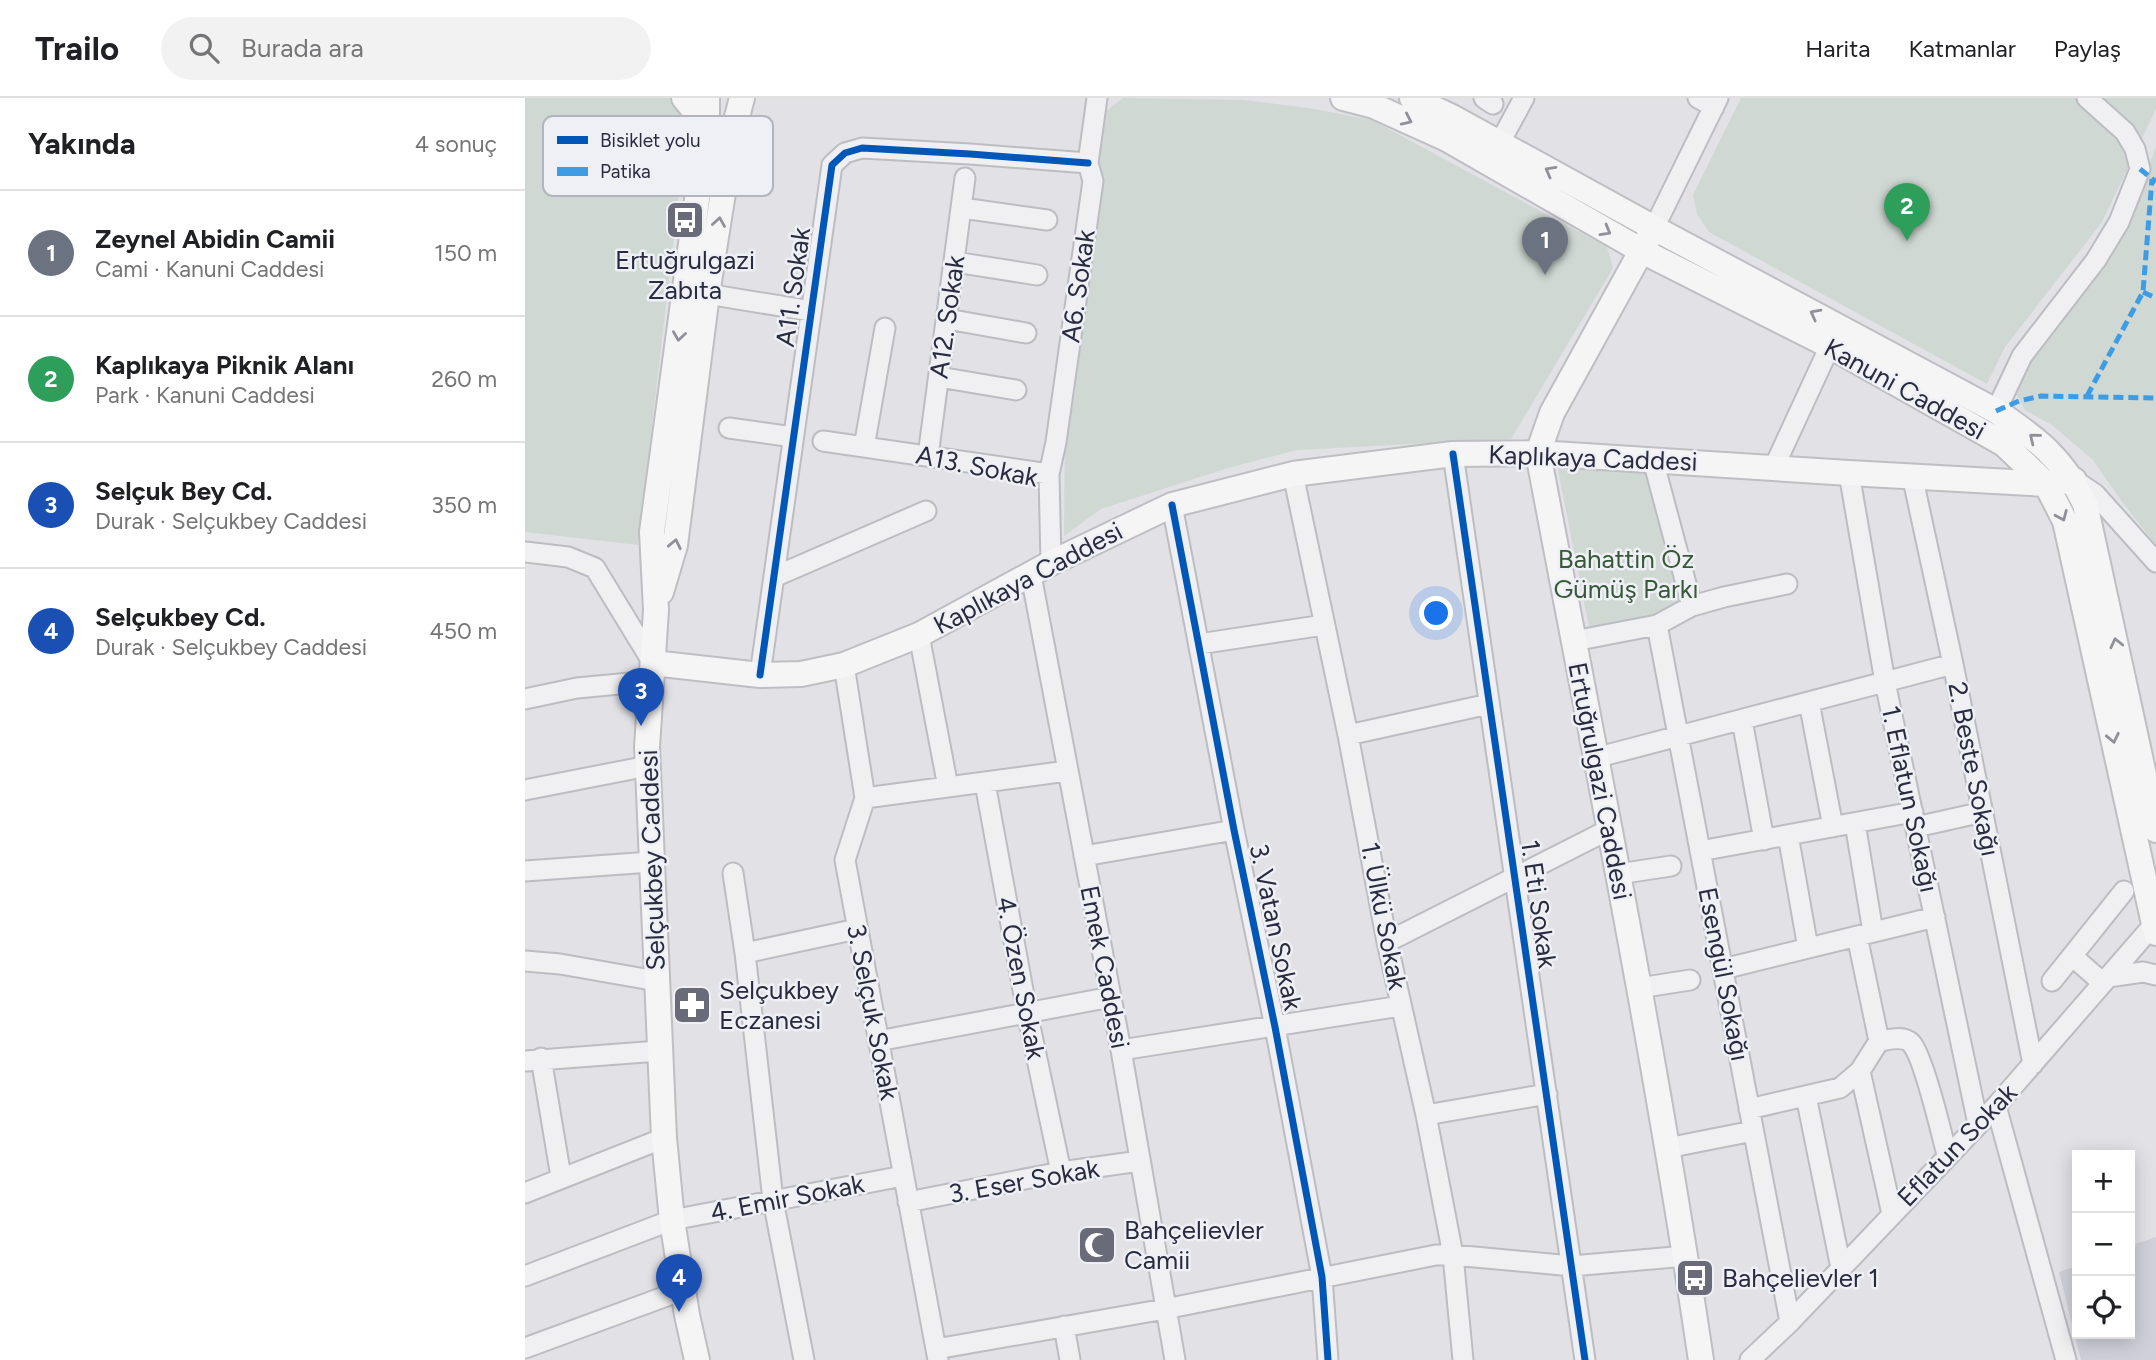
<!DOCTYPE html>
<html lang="tr">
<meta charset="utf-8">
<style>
body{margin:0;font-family:Figtree,sans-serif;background:#f2f2f2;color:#202124}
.controls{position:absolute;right:21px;bottom:21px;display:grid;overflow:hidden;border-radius:0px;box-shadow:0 4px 18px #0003}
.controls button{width:63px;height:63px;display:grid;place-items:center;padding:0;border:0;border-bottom:2px solid #e0e0e0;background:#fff;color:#202124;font:35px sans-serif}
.you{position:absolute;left:912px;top:516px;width:24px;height:24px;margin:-18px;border:5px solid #fff;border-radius:50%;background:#1a73e8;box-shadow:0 0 0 10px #1a73e833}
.badge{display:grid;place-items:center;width:46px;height:46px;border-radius:50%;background:#696b79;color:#fff;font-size:23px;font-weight:700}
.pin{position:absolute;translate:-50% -58px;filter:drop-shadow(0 2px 4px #0008)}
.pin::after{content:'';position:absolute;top:37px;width:24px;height:21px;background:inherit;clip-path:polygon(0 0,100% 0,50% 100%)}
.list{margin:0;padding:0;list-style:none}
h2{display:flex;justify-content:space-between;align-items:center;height:91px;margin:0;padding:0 28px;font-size:30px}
h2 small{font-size:23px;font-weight:400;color:#757577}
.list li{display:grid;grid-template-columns:46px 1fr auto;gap:21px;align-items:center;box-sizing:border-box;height:126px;padding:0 28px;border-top:2px solid #e0e0e0}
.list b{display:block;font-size:26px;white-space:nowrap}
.list p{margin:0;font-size:23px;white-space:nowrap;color:#757577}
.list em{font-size:23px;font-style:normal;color:#757577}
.icon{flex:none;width:38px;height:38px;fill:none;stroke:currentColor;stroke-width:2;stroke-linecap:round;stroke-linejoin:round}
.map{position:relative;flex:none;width:1631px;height:1262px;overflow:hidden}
header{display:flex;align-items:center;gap:42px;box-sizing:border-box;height:98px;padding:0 35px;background:#fff;border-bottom:2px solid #e0e0e0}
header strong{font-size:33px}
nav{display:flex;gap:38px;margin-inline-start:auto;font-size:24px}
.search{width:490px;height:63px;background:#f2f2f2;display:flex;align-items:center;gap:18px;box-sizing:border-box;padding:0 24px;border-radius:38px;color:#757577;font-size:26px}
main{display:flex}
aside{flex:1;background:#fff}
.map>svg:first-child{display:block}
.built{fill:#cfd0d9}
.green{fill:#cfd8d2}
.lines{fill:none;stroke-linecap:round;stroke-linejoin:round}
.minor-casing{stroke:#bcbdc2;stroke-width:23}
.major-casing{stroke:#bebec3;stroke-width:28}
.minor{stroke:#f0f0f2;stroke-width:19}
.major{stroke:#f5f5f6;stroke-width:24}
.quiet{stroke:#3d9ce3;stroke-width:5;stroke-dasharray:10 5;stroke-linecap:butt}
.cycleway-casing{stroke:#eef0f5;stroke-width:11}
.cycleway{stroke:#0057b8;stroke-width:7}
.oneway{stroke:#8f909a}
.labels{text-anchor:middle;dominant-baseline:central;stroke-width:5;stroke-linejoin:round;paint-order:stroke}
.poi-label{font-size:26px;fill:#292c3e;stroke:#eef0f5;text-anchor:start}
.street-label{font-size:26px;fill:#292c3e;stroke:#eef0f5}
.park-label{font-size:26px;fill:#375938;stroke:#eef0f5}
.key{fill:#eef0f5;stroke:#b3b5be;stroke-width:2}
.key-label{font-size:19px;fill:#292c3e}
</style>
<header>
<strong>Trailo</strong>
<div class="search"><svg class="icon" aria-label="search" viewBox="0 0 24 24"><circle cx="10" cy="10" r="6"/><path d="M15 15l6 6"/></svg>Burada ara</div>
<nav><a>Harita</a><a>Katmanlar</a><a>Paylaş</a></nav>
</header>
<main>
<aside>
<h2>Yakında<small>4 sonuç</small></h2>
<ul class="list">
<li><span class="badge" style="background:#6b7280">1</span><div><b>Zeynel Abidin Camii</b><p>Cami · Kanuni Caddesi</p></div><em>150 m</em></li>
<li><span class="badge" style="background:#2e9e5b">2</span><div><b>Kaplıkaya Piknik Alanı</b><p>Park · Kanuni Caddesi</p></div><em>260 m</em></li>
<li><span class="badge" style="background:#1a4fb4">3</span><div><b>Selçuk Bey Cd.</b><p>Durak · Selçukbey Caddesi</p></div><em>350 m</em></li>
<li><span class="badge" style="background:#1a4fb4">4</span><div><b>Selçukbey Cd.</b><p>Durak · Selçukbey Caddesi</p></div><em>450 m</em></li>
</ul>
</aside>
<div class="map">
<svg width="1631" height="1262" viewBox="0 0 1631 1262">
<rect width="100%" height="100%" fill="#e1e1e6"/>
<!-- built -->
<path class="built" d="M1631,1139v123h-75l-22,-88 18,-6v68h53v-88z"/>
<!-- green -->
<path class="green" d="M0,0h148l15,18 -50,429 -113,-13z
M598,0l121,2 65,8 63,12 235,127 6,21 -102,171 -214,11 -69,18 -127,41 -37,27 1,-112 41,-313z
M1216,0h415v11l-54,113 -97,125 -18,37 -278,-152 -12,-18 -4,-19z
M1631,49v398l-33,-42 -31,-44 -40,-34 -27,-15 -9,-16 3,-15 6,-18 97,-127z
M1040,368l87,7 28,128 -31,19 -60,7 -31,-157z"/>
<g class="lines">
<defs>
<path id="minor" d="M959,0l9,6
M1173,0l16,9
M974,46l25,-46
M437,110l85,12
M1129,130l64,-130
M430,164l82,13
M182,196l104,17
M422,221l79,14
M414,279l77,13
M1471,313l26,-55 74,-96 23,-38 21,-53 -5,-20 -10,-17 -38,-34
M204,330l64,9
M298,343l226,33 2,89
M339,349l21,-119
M928,356l132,906
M403,358l37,-278
M1128,362l39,146
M1249,369l56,-121
M1324,375l36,209 93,442
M524,376l7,-32 37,-261 -5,-18 9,-65
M768,376l55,261 39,207 39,173 27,140 10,105
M1387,377l41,189 80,400
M1549,382l21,14 61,68
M647,407l62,325 41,197 47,250 6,83
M0,454l43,5 27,11 58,95
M506,477l90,475 54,310
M249,479l152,-66
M1132,527l133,697
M394,537l29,152
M1049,543l83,-16 35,-19 32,-9 63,-13
M674,546l125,-19
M319,567l21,133 -20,62 93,500
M235,577l72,-510 13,-12 17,-5 108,6 118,9
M0,601l52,-11 74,-7
M1284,604l24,125
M1217,622l22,120
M823,637l141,-31
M1070,660l358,-94
M460,685l42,229 34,160
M0,692l123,-24
M340,700l202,-27
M1330,725l18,109
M1391,729l67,-15
M1263,737l20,113
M1175,753l213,-39
M559,758l150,-26
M0,773l126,-9
M208,775l12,80
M1093,776l53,-8
M862,844l223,-113
M1547,858l31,27
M0,863l35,3 97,17
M1198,871l212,-52
M1583,879l35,-5 13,3
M1527,883l72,-90
M1114,890l51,-8
M353,943l233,-44
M1354,943c9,-1 24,-6 32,2 12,12 31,92 36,112
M596,952l280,-44
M16,960l20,119
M0,963l134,-10
M1335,973l32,143
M1281,998l35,172
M1471,1008l70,254
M1224,1011l91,-21 20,-17 19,-30 -22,-105
M901,1017l121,-21
M1142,1050l86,-17
M0,1095l139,-55
M383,1104l153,-30 79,-11
M0,1178l147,-56 231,-44
M539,1228l6,34
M0,1250l158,-58
M411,1251l229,-40 271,-54h17l119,11 114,-10
M279,1262l-31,-160 -28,-247 112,-24
M1225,1262l40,-38 206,-216 160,-184"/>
<path id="major" d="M159,0l23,28
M818,0l31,8 73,33 195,112 188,95 174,98 42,40 19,37 91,412
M887,0l40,19 202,111 342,183c41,28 67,47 89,93l71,326
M1129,130l-102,185 -14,40c57,302 118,603 163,907
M136,494l14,-47 32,-251 25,-158 10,-38
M128,565l107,12 41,-1 43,-9 75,-30 132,-72 121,-58 121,-31 160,-20 85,-1 311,20 197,11 28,-4
M172,1262l-10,-45 -15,-95 -8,-82 -17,-391 9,-137 -4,-78 55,-406v-28"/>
</defs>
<!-- minor casing -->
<use href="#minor" class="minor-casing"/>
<!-- major casing -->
<use href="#major" class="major-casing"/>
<!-- minor -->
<use href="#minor" class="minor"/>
<!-- major -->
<use href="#major" class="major"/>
<!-- quiet -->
<path class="quiet" d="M1615,71l16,13
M1618,194l13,6
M1562,298l56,-104 9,-113
M1471,313l23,-10 22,-5 115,2"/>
<defs>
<path id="cycleway" d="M928,356l132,906
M647,407l62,325 41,197 47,250 6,83
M235,577l72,-510 13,-12 17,-5 108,6 118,9"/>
</defs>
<!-- cycleway casing -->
<use href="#cycleway" class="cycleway-casing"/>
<!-- cycleway -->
<use href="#cycleway" class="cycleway"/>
</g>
<!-- one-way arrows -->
<defs><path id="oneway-chevron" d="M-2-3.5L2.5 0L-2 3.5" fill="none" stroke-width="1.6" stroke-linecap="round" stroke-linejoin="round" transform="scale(1.75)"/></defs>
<g class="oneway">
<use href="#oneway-chevron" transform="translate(882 22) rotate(25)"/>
<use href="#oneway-chevron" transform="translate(1025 73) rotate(-151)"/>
<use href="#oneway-chevron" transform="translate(194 124) rotate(-81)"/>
<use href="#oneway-chevron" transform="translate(1081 133) rotate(30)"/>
<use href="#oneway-chevron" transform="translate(1290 216) rotate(-152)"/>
<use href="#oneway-chevron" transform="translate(154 238) rotate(98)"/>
<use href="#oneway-chevron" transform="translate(1509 340) rotate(-141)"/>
<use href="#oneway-chevron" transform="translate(1537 418) rotate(67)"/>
<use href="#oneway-chevron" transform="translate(150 446) rotate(-78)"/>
<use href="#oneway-chevron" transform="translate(1591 545) rotate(-103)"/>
<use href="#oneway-chevron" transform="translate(1588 640) rotate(78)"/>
</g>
<!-- icons -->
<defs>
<symbol id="bus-square" viewBox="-11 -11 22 22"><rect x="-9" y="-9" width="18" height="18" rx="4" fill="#696b79" stroke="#eef0f5"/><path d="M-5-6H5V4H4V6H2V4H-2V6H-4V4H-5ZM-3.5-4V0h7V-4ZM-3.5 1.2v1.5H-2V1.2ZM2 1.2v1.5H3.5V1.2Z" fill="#fff"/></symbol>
<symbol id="pharmacy-square" viewBox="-11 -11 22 22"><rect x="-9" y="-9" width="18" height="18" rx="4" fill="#696b79" stroke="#eef0f5"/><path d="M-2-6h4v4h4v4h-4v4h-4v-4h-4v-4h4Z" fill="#fff"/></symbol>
<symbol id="mosque-square" viewBox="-11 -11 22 22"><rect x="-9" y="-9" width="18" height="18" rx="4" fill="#696b79" stroke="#eef0f5"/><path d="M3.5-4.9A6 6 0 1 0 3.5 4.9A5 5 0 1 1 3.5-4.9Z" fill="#fff"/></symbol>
</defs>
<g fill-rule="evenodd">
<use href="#bus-square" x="138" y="100" width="44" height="44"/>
<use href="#pharmacy-square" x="145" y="885" width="44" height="44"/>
<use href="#mosque-square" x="550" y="1125" width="44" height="44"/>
<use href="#bus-square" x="1148" y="1158" width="44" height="44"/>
</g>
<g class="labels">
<!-- poi labels -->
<g class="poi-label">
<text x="160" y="162" text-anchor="middle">Ertuğrulgazi<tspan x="160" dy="30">Zabıta</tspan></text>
<text x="194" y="892">Selçukbey<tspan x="194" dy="30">Eczanesi</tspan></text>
<text x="599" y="1132">Bahçelievler<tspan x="599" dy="30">Camii</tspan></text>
<text x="1197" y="1180">Bahçelievler 1</text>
</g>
<!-- street labels -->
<g class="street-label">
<text transform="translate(553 188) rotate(-82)">A6. Sokak</text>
<text transform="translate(268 189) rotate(-82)">A11. Sokak</text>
<text transform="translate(422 219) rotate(-82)">A12. Sokak</text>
<text transform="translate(1380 291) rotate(29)">Kanuni Caddesi</text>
<text transform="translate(1068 360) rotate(2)">Kaplıkaya Caddesi</text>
<text transform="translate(452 368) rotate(11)">A13. Sokak</text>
<text transform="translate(503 480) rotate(-28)">Kaplıkaya Caddesi</text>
<text transform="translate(1449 671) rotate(79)">2. Beste Sokağı</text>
<text transform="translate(1075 683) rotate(79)">Ertuğrulgazi Caddesi</text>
<text transform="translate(1385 701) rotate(78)">1. Eflatun Sokağı</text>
<text transform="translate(127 762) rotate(-92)">Selçukbey Caddesi</text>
<text transform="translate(1014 806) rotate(82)">1. Eti Sokak</text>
<text transform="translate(859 818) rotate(79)">1. Ülkü Sokak</text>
<text transform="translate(751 829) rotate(78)">3. Vatan Sokak</text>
<text transform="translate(580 869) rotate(79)">Emek Caddesi</text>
<text transform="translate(1199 876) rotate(79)">Esengül Sokağı</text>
<text transform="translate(496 880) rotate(79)">4. Özen Sokak</text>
<text transform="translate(348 914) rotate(79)">3. Selçuk Sokak</text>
<text transform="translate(1432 1047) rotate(-46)">Eflatun Sokak</text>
<text transform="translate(499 1083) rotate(-10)">3. Eser Sokak</text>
<text transform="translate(262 1100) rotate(-11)">4. Emir Sokak</text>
</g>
<!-- park labels -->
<g class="park-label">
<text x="1101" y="461">Bahattin Öz<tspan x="1101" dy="30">Gümüş Parkı</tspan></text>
</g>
</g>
<!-- legend -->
<rect x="18" y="18" width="230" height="80" rx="10" class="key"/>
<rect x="32" y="38" width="31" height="8" fill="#0057b8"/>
<rect x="32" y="69" width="31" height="9" fill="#3d9ce3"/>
<g class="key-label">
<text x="75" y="49">Bisiklet yolu</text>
<text x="75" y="80">Patika</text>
</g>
</svg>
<div class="controls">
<button>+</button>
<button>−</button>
<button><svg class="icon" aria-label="locate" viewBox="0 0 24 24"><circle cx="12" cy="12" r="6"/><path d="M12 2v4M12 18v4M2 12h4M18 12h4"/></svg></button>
</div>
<div class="you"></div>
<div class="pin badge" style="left:1020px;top:177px;background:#6b7280">1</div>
<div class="pin badge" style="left:1382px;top:143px;background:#2e9e5b">2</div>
<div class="pin badge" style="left:116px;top:628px;background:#1a4fb4">3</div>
<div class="pin badge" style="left:154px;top:1214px;background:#1a4fb4">4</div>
</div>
</main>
